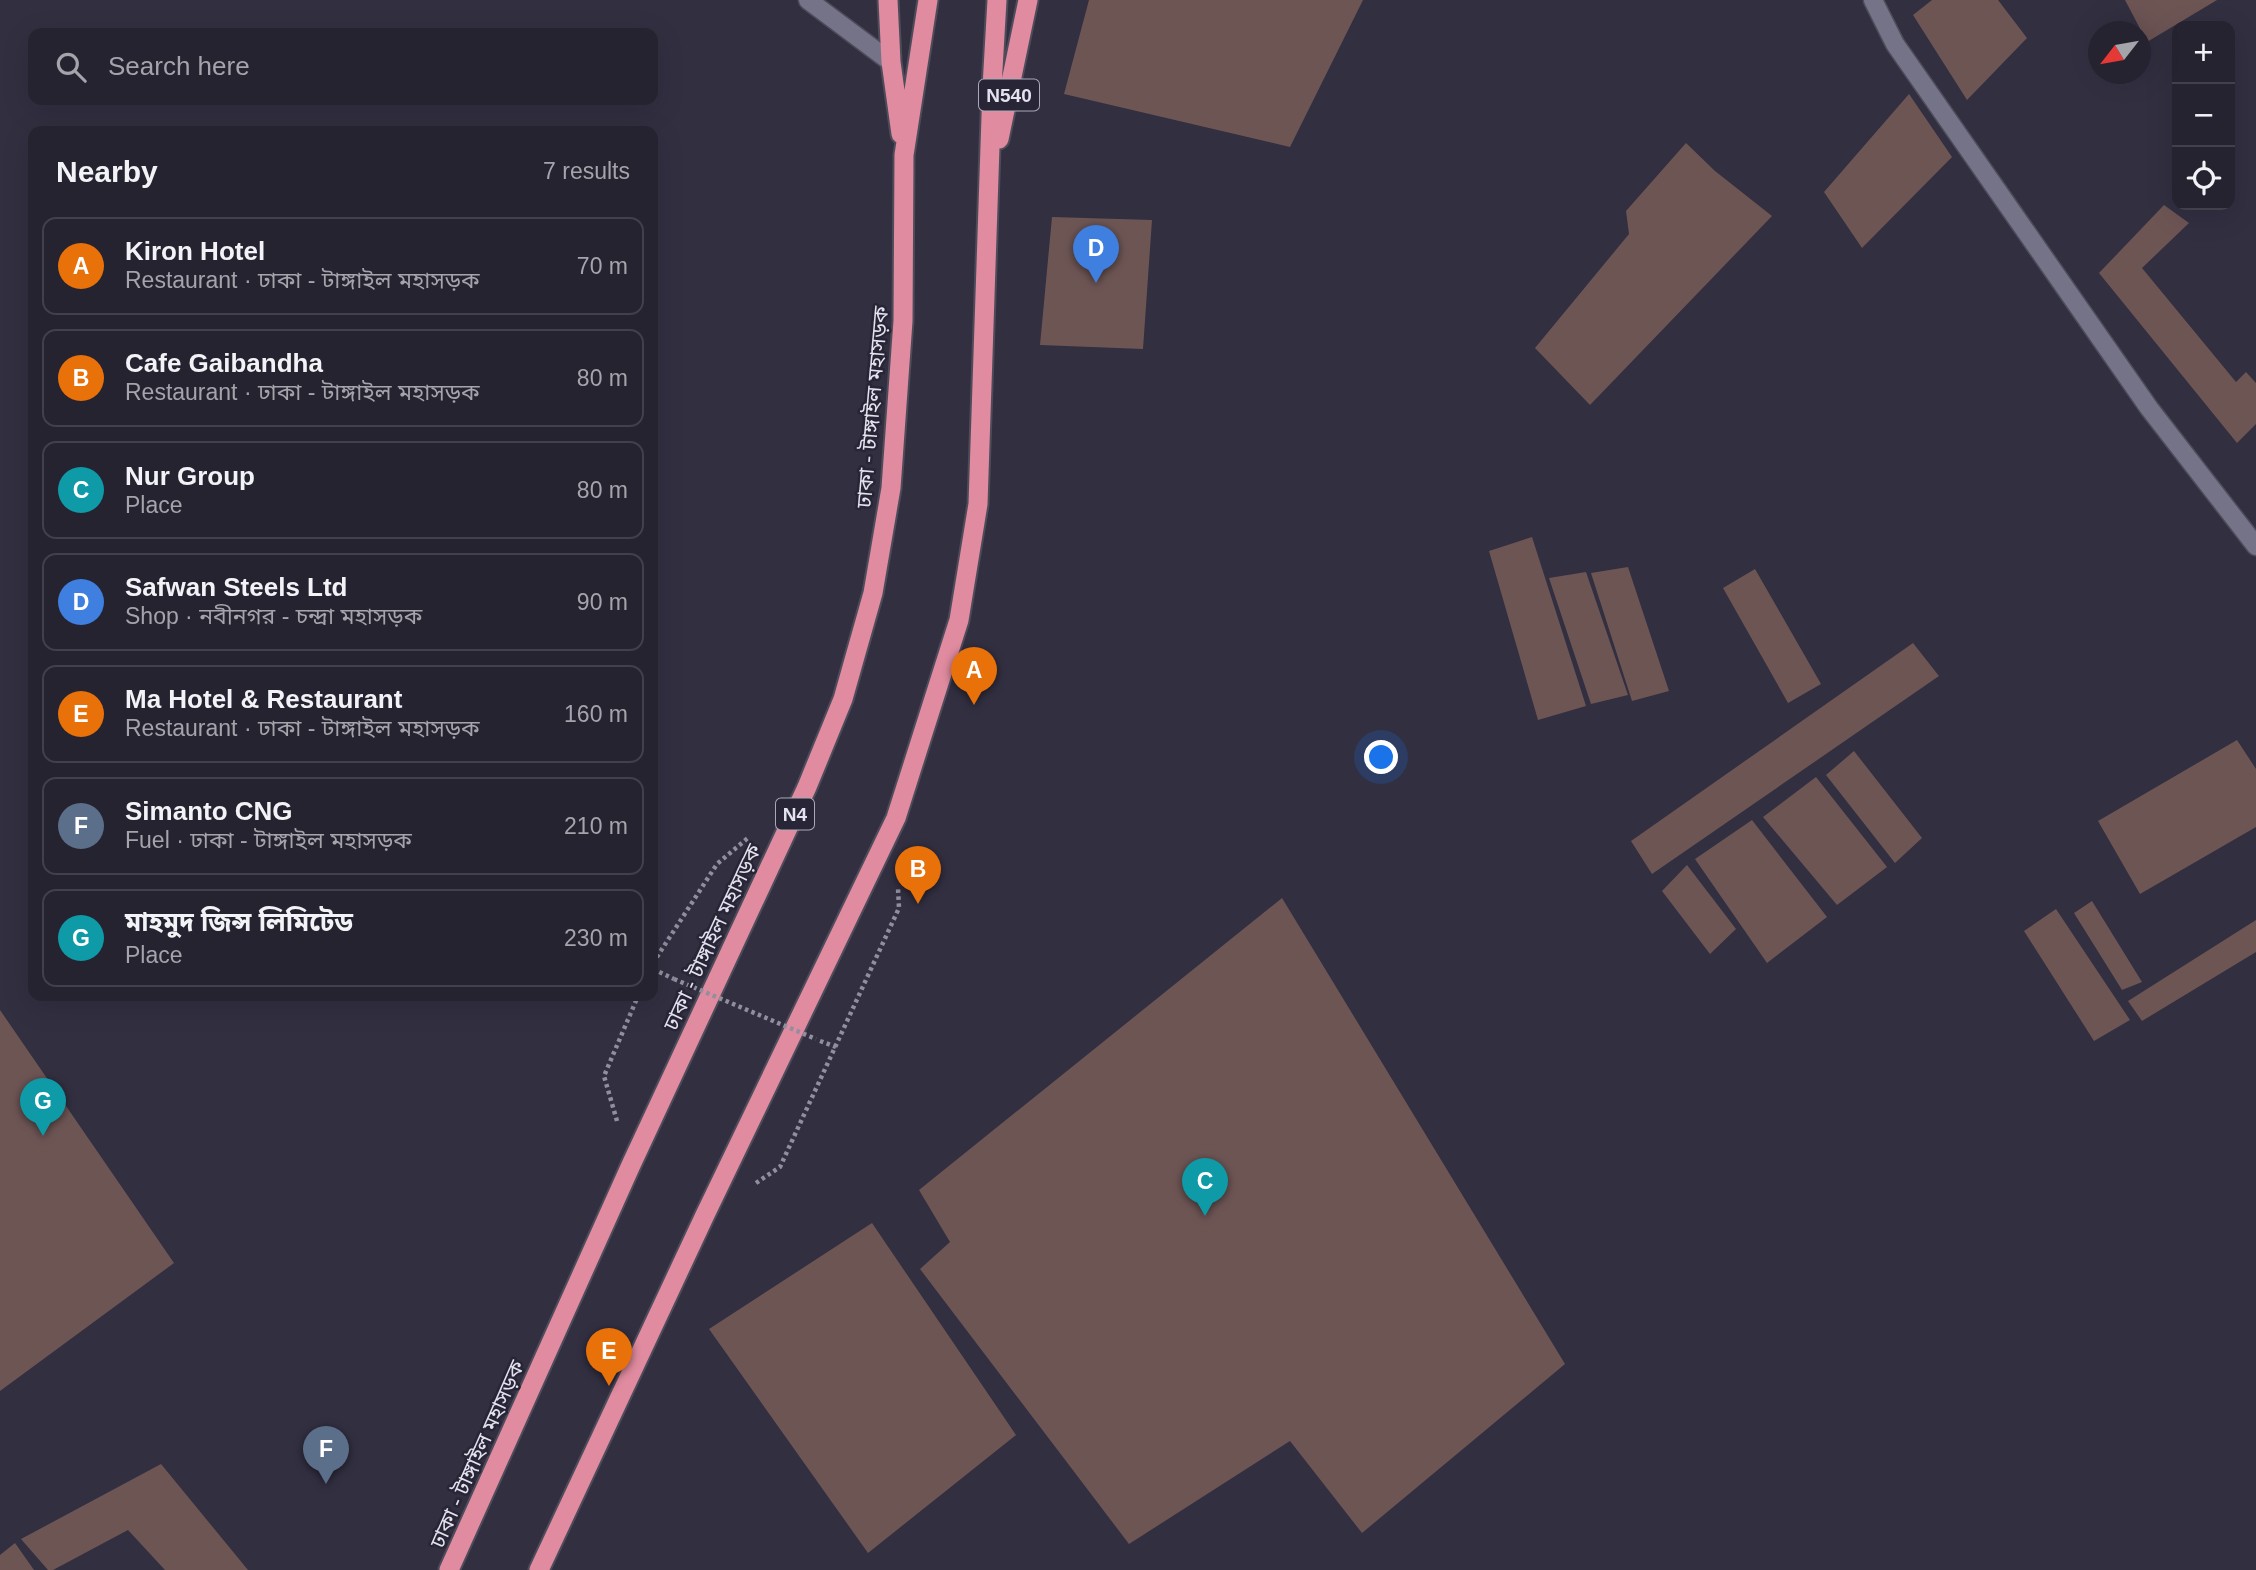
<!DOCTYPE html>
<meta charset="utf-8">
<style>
body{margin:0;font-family:Arial,"Noto Sans Bengali",sans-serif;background:#322f3d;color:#f1f3f6}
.controls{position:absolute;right:21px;top:21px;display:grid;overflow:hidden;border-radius:14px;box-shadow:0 7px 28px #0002}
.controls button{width:63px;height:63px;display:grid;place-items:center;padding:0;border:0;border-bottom:2px solid #42404d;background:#262331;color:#f1f3f6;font:35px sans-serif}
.compass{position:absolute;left:2088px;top:21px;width:63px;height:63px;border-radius:50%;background:#262331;box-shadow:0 7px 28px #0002;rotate:239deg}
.you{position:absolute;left:1382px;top:758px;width:24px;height:24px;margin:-18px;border:5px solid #fff;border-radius:50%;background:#1a73e8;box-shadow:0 0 0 10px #1a73e833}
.badge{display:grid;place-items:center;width:46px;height:46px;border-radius:50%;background:#8c9099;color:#fff;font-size:23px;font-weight:700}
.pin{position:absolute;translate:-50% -58px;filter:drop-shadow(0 2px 4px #0008)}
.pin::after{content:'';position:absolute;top:37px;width:24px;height:21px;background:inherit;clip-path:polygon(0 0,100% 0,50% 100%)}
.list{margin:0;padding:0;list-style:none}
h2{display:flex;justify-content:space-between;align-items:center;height:91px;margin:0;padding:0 28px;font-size:30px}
h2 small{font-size:23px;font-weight:400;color:#a4a4ab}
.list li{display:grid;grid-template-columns:46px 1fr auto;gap:21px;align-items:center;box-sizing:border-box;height:98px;margin:0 14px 14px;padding:0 14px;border:2px solid #42404d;border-radius:14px}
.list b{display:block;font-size:26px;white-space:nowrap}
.list p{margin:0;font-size:23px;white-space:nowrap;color:#a4a4ab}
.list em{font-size:23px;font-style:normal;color:#a4a4ab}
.icon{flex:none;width:38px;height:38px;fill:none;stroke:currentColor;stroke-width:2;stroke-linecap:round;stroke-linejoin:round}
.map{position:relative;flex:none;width:2256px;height:1570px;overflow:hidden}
.search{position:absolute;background:#262331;box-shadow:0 7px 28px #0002;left:28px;top:28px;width:630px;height:77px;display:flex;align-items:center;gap:18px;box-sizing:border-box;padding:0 24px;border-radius:14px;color:#a4a4ab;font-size:26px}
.panel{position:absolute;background:#262331;box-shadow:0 7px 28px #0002;left:28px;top:126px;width:630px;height:875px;border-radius:14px}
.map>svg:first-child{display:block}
.building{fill:#6d5554}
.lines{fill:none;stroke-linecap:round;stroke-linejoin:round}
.service-casing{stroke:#4e4c5b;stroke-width:21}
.minor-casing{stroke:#4e4c5b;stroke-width:21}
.trunk-casing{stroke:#4e4c5b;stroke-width:23}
.path{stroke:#918f9e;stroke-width:4.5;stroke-dasharray:3.5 3.5;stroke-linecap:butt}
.service{stroke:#757388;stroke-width:18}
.minor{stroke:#757388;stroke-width:18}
.trunk{stroke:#e08b9f;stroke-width:19}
.path-bridge{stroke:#918f9e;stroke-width:4.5;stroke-dasharray:3.5 3.5;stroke-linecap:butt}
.labels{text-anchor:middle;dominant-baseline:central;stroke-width:5;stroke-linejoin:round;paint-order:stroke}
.shield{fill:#282537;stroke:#aba9b7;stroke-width:2}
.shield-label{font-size:19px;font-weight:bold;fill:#e3e2ee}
.street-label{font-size:21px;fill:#e3e2ee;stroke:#282537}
</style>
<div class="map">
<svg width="2256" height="1570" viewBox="0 0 2256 1570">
<rect width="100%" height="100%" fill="#322f41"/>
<!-- building -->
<path class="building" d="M1089,0h274l-73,147 -226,-53z
M1932,0h66l29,38 -60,62 -54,-85z
M2125,0h92l-70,42z
M1909,94l43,63 -90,91 -38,-56z
M1686,143l29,28 57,45 -182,189 -55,-57 94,-114 -3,-23z
M2164,205l25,18 -47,45 94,114 10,-10 10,11v41l-19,19 -138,-170z
M1052,217l100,3 -9,129 -103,-4z
M1532,537l54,169 -48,14 -49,-169z
M1628,567l41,124 -37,10 -41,-128z
M1755,569l66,115 -33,19 -65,-115z
M1586,572l42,123 -37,9 -42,-126z
M1913,643l26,33 -287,198 -21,-33z
M2237,740l19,29v58l-116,67 -42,-73z
M1854,751l68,87 -27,25 -69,-88z
M1816,777l71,90 -50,38 -74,-88z
M1752,820l75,97 -60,46 -72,-104z
M1687,865l49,64 -26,25 -48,-63z
M1282,898l283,466 -203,169 -72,-92 -161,103 -209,-275 30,-27 -31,-52z
M2092,901l50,81 -20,8 -48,-77z
M2056,909l74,111 -36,21 -70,-110z
M2256,920v32l-114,69 -14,-20z
M0,1010l174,253 -174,128z
M872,1223l144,212 -148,118 -159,-224z
M161,1464l87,106h-83l-37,-40 -75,40h-5l-27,-31z
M15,1543l19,27h-34v-15z"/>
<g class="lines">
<defs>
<path id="service" d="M808,0l83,62"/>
<path id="minor" d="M1873,0l22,44 254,364 107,138"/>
<path id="trunk" d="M888,0l3,62 10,72
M999,139l29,-139
M449,1570l182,-405 176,-378 36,-88 30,-106 18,-105 12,-167 1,-166 24,-155
M539,1570l166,-355 191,-397 63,-198 19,-116 14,-417 5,-87"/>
</defs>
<!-- service casing -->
<use href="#service" class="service-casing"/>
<!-- minor casing -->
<use href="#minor" class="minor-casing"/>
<!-- trunk casing -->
<use href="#trunk" class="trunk-casing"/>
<!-- path -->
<path class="path" d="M653,963l64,-99 32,-27
M653,969l21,10
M820,1041l16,6
M617,1121l-13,-45 34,-80
M756,1183l24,-16 119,-259 -1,-20"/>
<!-- service -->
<use href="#service" class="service"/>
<!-- minor -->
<use href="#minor" class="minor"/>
<!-- trunk -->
<use href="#trunk" class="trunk"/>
<!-- path-bridge -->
<path class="path-bridge" d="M674,979l142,60"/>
</g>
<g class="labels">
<!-- shield labels -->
<g class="shield">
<rect x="979" y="79.5" width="60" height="31" rx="5"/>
<rect x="776" y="798.5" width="38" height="31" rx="5"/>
</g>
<g class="shield-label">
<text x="1009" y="95">N540</text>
<text x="795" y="814">N4</text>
</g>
<!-- street labels -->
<g class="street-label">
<text transform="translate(872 407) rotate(-85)">ঢাকা - টাঙ্গাইল মহাসড়ক</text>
<text transform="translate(712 937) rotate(-65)">ঢাকা - টাঙ্গাইল মহাসড়ক</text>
<text transform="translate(477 1454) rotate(-66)">ঢাকা - টাঙ্গাইল মহাসড়ক</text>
</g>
</g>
</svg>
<div class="controls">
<button>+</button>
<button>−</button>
<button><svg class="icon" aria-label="locate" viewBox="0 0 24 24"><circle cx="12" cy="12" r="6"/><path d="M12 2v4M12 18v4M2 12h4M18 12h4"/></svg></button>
</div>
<svg class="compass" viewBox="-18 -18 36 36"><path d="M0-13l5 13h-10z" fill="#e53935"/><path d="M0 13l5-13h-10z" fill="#a4a4ab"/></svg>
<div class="you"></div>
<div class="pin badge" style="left:974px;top:705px;background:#e8710a">A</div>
<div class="pin badge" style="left:918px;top:904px;background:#e8710a">B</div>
<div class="pin badge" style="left:1205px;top:1216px;background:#0f9aa8">C</div>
<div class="pin badge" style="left:1096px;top:283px;background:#3f7fe0">D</div>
<div class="pin badge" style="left:609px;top:1386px;background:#e8710a">E</div>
<div class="pin badge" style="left:326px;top:1484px;background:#5c6f8a">F</div>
<div class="pin badge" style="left:43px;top:1136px;background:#0f9aa8">G</div>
<div class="search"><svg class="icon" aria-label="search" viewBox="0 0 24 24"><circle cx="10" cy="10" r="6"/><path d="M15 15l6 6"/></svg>Search here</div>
<section class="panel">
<h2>Nearby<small>7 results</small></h2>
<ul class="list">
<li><span class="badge" style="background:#e8710a">A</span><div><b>Kiron Hotel</b><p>Restaurant · ঢাকা - টাঙ্গাইল মহাসড়ক</p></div><em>70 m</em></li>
<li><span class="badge" style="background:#e8710a">B</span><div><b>Cafe Gaibandha</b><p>Restaurant · ঢাকা - টাঙ্গাইল মহাসড়ক</p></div><em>80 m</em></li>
<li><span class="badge" style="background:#0f9aa8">C</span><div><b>Nur Group</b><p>Place</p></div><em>80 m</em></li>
<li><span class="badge" style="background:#3f7fe0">D</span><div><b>Safwan Steels Ltd</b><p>Shop · নবীনগর - চন্দ্রা মহাসড়ক</p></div><em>90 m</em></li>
<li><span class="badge" style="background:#e8710a">E</span><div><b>Ma Hotel &amp; Restaurant</b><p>Restaurant · ঢাকা - টাঙ্গাইল মহাসড়ক</p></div><em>160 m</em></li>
<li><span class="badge" style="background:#5c6f8a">F</span><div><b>Simanto CNG</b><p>Fuel · ঢাকা - টাঙ্গাইল মহাসড়ক</p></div><em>210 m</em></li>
<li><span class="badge" style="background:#0f9aa8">G</span><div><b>মাহমুদ জিন্স লিমিটেড</b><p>Place</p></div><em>230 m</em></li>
</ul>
</section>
</div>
